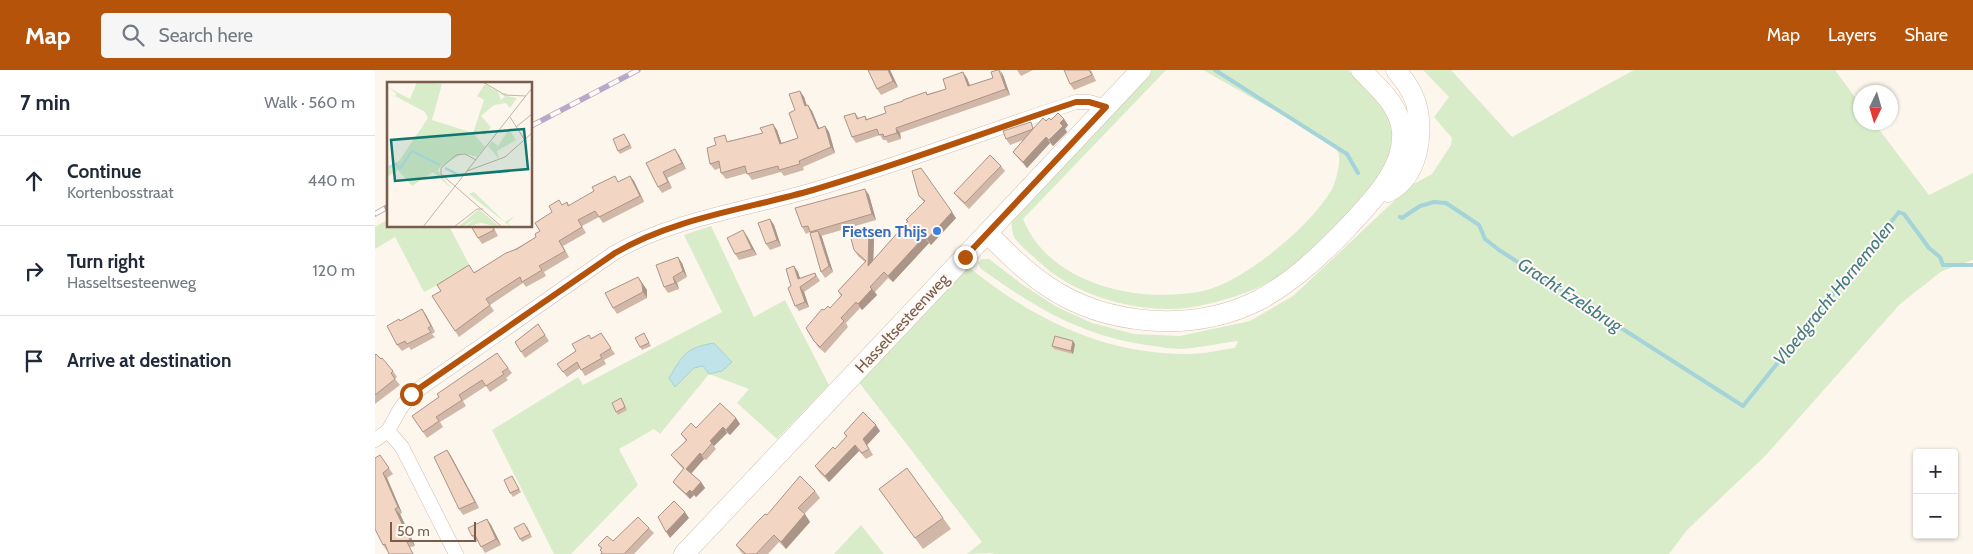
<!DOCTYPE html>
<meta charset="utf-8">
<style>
body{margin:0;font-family:Cabin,sans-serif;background:#f6f6f7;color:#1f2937}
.controls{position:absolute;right:15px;bottom:15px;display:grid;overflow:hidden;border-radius:5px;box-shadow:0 1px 4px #0004}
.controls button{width:45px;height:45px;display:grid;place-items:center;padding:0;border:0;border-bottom:1px solid #e0e1e3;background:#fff;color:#1f2937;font:25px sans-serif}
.compass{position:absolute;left:1478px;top:15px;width:45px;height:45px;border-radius:50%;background:#fff;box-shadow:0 1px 4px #0004;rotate:185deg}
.scale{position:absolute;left:15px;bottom:12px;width:86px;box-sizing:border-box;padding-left:5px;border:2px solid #7a5c4d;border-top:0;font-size:14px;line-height:18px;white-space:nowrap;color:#7a5c4d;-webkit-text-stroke:4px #fffaf3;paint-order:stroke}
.stop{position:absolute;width:15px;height:15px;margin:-11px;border:4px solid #b45309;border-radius:50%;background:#fff}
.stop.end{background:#b45309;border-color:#fff;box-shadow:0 1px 5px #0008}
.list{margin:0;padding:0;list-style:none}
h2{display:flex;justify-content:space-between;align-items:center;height:65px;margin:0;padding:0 20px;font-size:21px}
h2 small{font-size:16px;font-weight:400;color:#747a83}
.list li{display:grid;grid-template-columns:32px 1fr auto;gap:15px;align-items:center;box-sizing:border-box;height:90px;padding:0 20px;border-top:1px solid #e0e1e3}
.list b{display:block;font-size:19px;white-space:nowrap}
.list p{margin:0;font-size:16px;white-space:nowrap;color:#747a83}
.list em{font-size:16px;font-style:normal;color:#747a83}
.icon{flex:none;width:28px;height:28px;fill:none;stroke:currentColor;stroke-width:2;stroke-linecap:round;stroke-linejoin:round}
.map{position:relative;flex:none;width:1598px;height:484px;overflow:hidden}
header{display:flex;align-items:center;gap:30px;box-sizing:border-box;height:70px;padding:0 25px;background:#b45309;color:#fff}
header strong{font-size:24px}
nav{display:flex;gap:28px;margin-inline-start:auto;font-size:18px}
.search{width:350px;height:45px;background:#f6f6f7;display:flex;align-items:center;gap:12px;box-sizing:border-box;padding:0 18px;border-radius:5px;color:#747a83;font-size:19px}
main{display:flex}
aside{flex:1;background:#fff}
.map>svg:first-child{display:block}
.green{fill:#d8ecc9}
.water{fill:#bfe3e8;stroke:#a5d3da}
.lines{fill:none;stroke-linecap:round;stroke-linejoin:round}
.stream{stroke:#a5d3da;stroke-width:4}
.minor-casing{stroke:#d1beb0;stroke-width:15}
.secondary-casing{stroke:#d6c0b0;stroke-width:21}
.minor{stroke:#fff;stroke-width:14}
.secondary{stroke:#fff;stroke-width:20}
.rail-casing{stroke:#b9a8c9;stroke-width:5.5}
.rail{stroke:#fffaf3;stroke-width:4;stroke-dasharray:11;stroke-linecap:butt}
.wall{fill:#d1b7a8}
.shaded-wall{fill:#aa9588}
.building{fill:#f3d5c3;stroke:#aa9588}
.route{stroke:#b45309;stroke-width:6}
.shop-dot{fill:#3f7fe0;stroke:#fffaf3;stroke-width:2}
.labels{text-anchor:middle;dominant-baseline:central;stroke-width:4;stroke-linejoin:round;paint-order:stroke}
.shop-label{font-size:16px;font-weight:bold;fill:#366cbe;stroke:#fffaf3;text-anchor:end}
.street-label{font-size:16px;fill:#7a5c4d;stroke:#fffaf3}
.water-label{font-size:18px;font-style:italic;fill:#437c86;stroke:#fffaf3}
.inset-river{fill:none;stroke:#bfe3e8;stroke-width:2.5}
.inset-road{fill:none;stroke:#c5b3a7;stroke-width:1}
.view{fill:#0f766e;fill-opacity:0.15;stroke:#0f766e;stroke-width:2.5}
.inset-edge{fill:none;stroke:#7a5c4d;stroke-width:2.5}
</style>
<header>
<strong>Map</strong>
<div class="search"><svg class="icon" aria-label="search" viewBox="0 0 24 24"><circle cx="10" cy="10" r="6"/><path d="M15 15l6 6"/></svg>Search here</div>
<nav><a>Map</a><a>Layers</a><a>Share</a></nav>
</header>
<main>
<aside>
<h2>7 min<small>Walk · 560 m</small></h2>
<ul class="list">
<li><svg class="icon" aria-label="ahead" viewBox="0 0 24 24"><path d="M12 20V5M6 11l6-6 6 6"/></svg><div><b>Continue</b><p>Kortenbosstraat</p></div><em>440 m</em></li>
<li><svg class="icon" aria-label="right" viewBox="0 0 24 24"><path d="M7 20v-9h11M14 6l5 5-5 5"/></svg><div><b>Turn right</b><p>Hasseltsesteenweg</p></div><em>120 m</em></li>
<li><svg class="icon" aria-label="arrive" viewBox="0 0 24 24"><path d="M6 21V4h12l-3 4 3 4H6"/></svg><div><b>Arrive at destination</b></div></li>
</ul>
</aside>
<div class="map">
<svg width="1598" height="484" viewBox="0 0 1598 484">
<rect width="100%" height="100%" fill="#fdf6ec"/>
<!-- green -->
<path class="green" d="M777,0h14l-143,149c27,66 115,85 180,72 41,-9 108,-65 129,-102 4,-8 8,-23 7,-33 0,-4 -4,-9 -7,-13l-129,-73h145c14,14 34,29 42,48 2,5 2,13 3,18 0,5 2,11 2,15 -4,19 -35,48 -48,63 -23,24 -45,47 -73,65 -12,8 -28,14 -41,18 -20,6 -42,12 -63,12 -47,0 -98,-16 -132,-48 -15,-15 -31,-21 -25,-46z
M1048,0h28l61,67 122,-67h201l25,34 1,18 13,1 55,72 44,-22v87l-31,11 -42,33 -134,151 -79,75 -18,24h-674l-4,-1 -24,1 15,-12 -124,-161 108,-116c65,53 137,90 223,89 15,0 31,-4 46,-6l3,-7c-19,2 -38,7 -57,8 -12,0 -24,-3 -35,-4 -67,-10 -111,-38 -165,-76l-3,-6 4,-4h7l34,26 34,22 35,16 42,11 46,2 70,-15 43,-25 117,-110 22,-12 19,-29 1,-7 -18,-21 15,-20z
M14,149v7h60l22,42 -47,24 -29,-55 -20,12v-22z
M336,156l43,91 31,-17 44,85 -52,54 -40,-36 12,-14 -40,-15 -49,60 -6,-5 -35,20 19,36 -67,69h-17l-62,-124 86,-53 5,8 139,-73 -38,-77z
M486,455l23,29h-50z"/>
<!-- water -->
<path class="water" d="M339,273l18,19 -10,9 -13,3 -6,-8 -9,2 -19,19 -6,-9c14,-23 16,-30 45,-35z"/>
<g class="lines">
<!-- stream -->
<path class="stream" d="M840,0l132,84 11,19
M1025,147l2,1 18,-12 14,-4 12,1 33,22 6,14 14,11 244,156 156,-194 5,2 25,34 11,9 3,8h30"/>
<defs>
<path id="minor" d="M13,361l14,16 54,107
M0,370l13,-9 12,-22 12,-15 202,-141c59,-34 134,-44 199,-63 88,-26 175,-59 263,-88h13l17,5"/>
<path id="secondary" d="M1013,122c31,-16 36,-59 28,-89 -4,-13 -12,-23 -20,-33
M612,163c19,19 38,38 60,53 59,40 145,47 210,15 35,-18 64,-46 91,-74 24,-26 57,-58 54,-96 -3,-27 -24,-43 -41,-61
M309,484l457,-484"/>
</defs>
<!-- minor casing -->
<use href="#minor" class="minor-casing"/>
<!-- secondary casing -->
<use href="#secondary" class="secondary-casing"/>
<!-- minor -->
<use href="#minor" class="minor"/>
<!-- secondary -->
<use href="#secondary" class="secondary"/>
<defs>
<path id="rail" d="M156,56l107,-56
M0,144l14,-8"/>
</defs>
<!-- rail casing -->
<use href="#rail" class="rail-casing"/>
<!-- rail -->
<use href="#rail" class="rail"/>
</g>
<!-- wall -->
<path class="wall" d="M493,0h22l8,17 -17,8 -4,-6z
M642,0h16l-12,6z
M716,0l5,11 -22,9 -4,-6z
M628,5l7,20 -110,38 1,6 -13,4 -2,-3h-3l-3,-5 -24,8 -4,-6 3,-24 4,5 6,-2 2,3 19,-6 17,-12 23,-9 1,2 19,-5 21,-11 3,7z
M425,21l4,6 3,9 5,5 7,17 6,-2 4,6 6,21 -32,14 1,3 -20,6 -3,-4 -29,8 -5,-7 -21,6 -5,-6 -1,-5 -5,2 -5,-6 19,-23 48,-11 4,13 17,-5 -3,-28z
M689,49l4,6 -3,4 2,3 -14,14 -3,-3 -23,25 -10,-11 -4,-5 10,-12 -13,5 -4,-6 29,-12 11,-6z
M251,67l6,11 -12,6 -2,-3z
M304,85l7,14 -19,9 5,10 -10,5 -4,-6 -12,-24z
M626,96l4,5 -36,38 -11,-11 -4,-5z
M255,106l4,5 10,21 -41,21 -4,-6 -17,9 4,7 -23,13 6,11 -25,15 2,4 -20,11 -3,-4 -33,22 4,6 -35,26 -27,-41 104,-59 16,-25 7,-12 3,5 5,-3 2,3z
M494,125l7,25 -55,16 12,36 -8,6 -4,-6 -11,-40 -4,2 -4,-7z
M544,126l37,22 -25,27 -2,-2 -36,39 -5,-4 -13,14 2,3 -15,15 -2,-2 -14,15 2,4 -23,26 -7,-6 -4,-6 10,-31 6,-2 11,-12 -3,-5 27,-29 -7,-6 -4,-6 15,-18 5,6 -1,23 35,-39 -2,-2 18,-18z
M395,149l4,6 7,21 -11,4 -4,-6z
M118,156l5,10 -16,8 -4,-6z
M372,166l10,19 -18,5 -4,-6z
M307,193l5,14 -10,6 2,6 -11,4 -4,-6z
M419,196l4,6 2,6 15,-5 5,8 -16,11 5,15 -10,4 -4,-5 -4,-20z
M263,207l9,13v8l-30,16 -4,-6z
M47,239l4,6 9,17 -3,2 3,3 -24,13 -2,-3 -7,4 -5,-6 4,-24z
M163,254l11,17 -24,17 -10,-16z
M226,263l14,21 -11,6 2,4 -21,12 -5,-8 -13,9 -10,-13 19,-13 15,-13z
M271,267l5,9 -9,4 -2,-3z
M700,274l-2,10 -19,-5 -2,-3z
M122,283l15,20 -6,5 2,2 -18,12 -4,-6 -23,15 3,5 -26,16 3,5 -16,11 -15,-22 27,-19z
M0,285l18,16 4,6 -2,2 5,6 -25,19z
M248,331l4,9 -9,5 -2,-3z
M361,348l4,6 -10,11 -3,-2 -13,13 2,3 -10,11 -2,-1 -13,14 10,9 4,6 -9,9 -2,-2 -4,4 -13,-12 -4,-5 10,-13 -7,-8 -5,-6 15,-14 -5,-7 15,-6z
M505,361l-13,14 6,10 -7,4 -7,-8 -30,31 -10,-10 -4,-6 20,-17 11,-12 -2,-4z
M72,380l4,6 28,52 -16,7 -4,-6z
M5,385l13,19 -6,4 15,35 -2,1 15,32 -4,1 -24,4 -4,-6z
M532,398l44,61 -28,20 -44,-60z
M137,406l9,16 -8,5 -3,-4z
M440,421l5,7 -16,16 6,8 -24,27 -7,-7 -11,12h-25l-2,-2 -5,-7 31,-30z
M112,449l4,6 10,20 -16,8 -7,-12 -2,1 -4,-6z
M152,456l5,11 -10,5 -2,-3z
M274,458l5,5 -20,21h-33l1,-1 -2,-3 1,-2 -3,-3 15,-4z"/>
<!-- shaded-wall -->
<path class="shaded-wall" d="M513,0h2l8,17 -5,-6z
M625,0l3,5 7,20 -4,-6z
M588,2l4,6 5,14 -4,-6z
M425,21l4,6 5,15 -4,-6z
M433,35l4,6 10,24 -4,-6z
M689,49l4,6 -3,4 2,3 -14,14 -4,-6 11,-17z
M398,54l4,6 7,20 -4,-6z
M450,56l4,6 6,21 -4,-6z
M521,58l4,5 1,6 -4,-6z
M671,67l4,6 -23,25 -4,-6z
M300,79l4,6 7,14 -4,-6z
M288,102l4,6 5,10 -4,-6z
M255,106l4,5 10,21 -4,-6z
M490,119l4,6 7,25 -4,-6z
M577,142l4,6 -25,27 -4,-6z
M395,149l4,6 7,21 -4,-6z
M368,160l4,6 10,19 -5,-6z
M443,161l4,6 11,35 -4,-6z
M494,162l5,6 -1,34 -5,-6z
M549,167l5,6 -36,39 -5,-6z
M303,187l4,6 5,14 -4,-6z
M419,196l4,6 4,12 -4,-5z
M263,207l9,13v8l-4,-6z
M298,207l4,6 2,6 -4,-6z
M425,217l4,5 5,15 -4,-5z
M497,219l5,6 -15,15 -4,-6z
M47,239l4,6 9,17 -4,-6z
M698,271l2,3 -2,10 -2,-3z
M361,348l4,6 -10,11 -4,-5z
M501,355l4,6 -13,14 6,10 -10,-16z
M348,357l4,6 -13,13 -4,-5z
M480,375l4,6 -30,31 -4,-6z
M72,380l4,6 28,52 -4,-6z
M325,383l4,6 -14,16 -4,-6z
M8,403l4,5 15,35 -4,-6z
M326,412l4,6 -9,9 -4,-5z
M315,420l4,5 -4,4 -4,-5z
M20,439l5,5 15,32 -5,-6z
M310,442l4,6 -19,20 -4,-6z
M430,444l5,8 -24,27 -5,-7z
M112,449l4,6 10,20 -5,-6z"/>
<!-- building -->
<path class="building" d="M493,0h20l5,11 -16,8z
M622,0h2l7,19 -110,39 1,5 -13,4 -1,-3 -4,1 -2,-6 -25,8 -8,-21 11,-3 2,6 8,-3 1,4 20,-7 -2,-6 19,-6v-1l23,-8 1,3 19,-6 -3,-10 20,-7 5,14 25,-8 -2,-6z
M689,0h25l3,5 -22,9z
M425,21l5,15 3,-1 10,24 7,-3 6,21 -32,14 1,3 -21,6 -1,-4 -31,8 -2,-8 -24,7 -2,-12 -9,3 -3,-16 9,-3 -2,-7 11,-3 2,7 36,-9 -3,-5 13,-4 7,20 18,-6 -9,-25 6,-3 -6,-16z
M683,43l6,6 -4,4 3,3 -14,14 -3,-3 -23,25 -10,-10 20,-23 -27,10 -3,-8 28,-9 2,7 10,-11 3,3 3,-3 2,2z
M249,64l6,11 -12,6 -5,-12z
M300,79l7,14 -19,9 5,10 -10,5 -12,-24z
M615,85l11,11 -36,37 -11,-10z
M546,98l31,44 -25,27 -3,-2 -36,39 -4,-4 -14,15 2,2 -14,15 -2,-2 -15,16 3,3 -24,26 -6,-6 -8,-13 16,-19 2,1 4,-4 2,2 12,-13 -4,-4 28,-30 -12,-11 -5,-19 20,1 -1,34 40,-45 -2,-1 19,-19 -6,-5 -7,-25z
M240,106l3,6 12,-6 10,20 -41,21 -4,-6 -17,9 4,7 -23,14 6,10 -26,15 3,4 -20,12 -2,-5 -34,22 4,6 -35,26 -23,-35 9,-5 -4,-6 32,-20 5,8 32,-20 11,-4 19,-12 -1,-3 5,-3 -5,-8 17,-11 -3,-6 10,-6 3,5 5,-3 1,4 26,-15 -2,-4z
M490,119l7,25 -62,18 -2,-6 -6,1 -7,-19z
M395,149l7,21 -11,4 -8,-21z
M96,156h21l2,4 -16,8z
M368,160l9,19 -17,5 -8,-16z
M443,161l11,35 -8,6 -11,-39z
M303,187l5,14 -10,6 2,6 -11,4 -8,-22z
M419,196l4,13 17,-6 1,3 -16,11 5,15 -10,4 -7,-18 3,-2 -5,-17z
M263,207l4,7 1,8 -30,16 -8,-15z
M47,239l9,17 -3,2 3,4 -24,12 -2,-3 -8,4 -10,-19 12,-7 1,2z
M163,254l7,11 -24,17 -6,-10z
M226,263l10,15 -11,7 2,3 -21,12 -4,-8 -14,10 -6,-8 19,-13 -4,-7 17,-9 2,4z
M269,263l5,10 -9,4 -5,-9z
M680,266l18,5 -2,10 -19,-5z
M122,283l11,15 -6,4 2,2 -18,12 -4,-6 -23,15 3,5 -26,17 3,4 -16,11 -11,-16 27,-19 -2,-3z
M1,284l5,5 1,-1 11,13 -2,2 4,6 -20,16v-40z
M246,328l4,9 -9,5 -4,-9z
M345,333l16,15 -10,12 -3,-3 -13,14 2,2 -10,12 -2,-2 -14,16 15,13 -9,10 -2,-2 -4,4 -13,-12 11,-14 -13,-13 16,-15 -6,-6 10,-11 5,5z
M488,342l13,13 -13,14 6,10 -7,4 -7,-8 -30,31 -10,-10 18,-19 2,2 12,-13 -3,-3z
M72,380l28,52 -16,7 -25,-52z
M5,385l9,13 -6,5 15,34 -3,2 15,31 -3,2 6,12h-24l-4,-10 -2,1 -8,-16v-71z
M532,398l36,50 -28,20 -36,-49z
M137,406l7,13 -9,4 -6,-13z
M425,406l15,15 -17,17 7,6 -24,28 -7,-7 -18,19h-10l-10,-9 23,-25 6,-6 2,1z
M299,431l11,11 -19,20 -8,-15z
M263,447l11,11 -25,26h-23l1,-2 -2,-2 2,-2 -4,-3 9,-9 6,5z
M112,449l9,20 -15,8 -6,-12 -3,1 -4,-8z
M149,453l6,11 -10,5 -6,-11z"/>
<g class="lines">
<!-- route -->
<path class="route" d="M36,324l204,-141c59,-35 132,-44 198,-63 88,-26 175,-59 263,-88h13l17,5 -141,150"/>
</g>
<!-- markers -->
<circle class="shop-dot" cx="562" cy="161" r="5"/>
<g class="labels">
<!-- shop labels -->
<g class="shop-label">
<text x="552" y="161">Fietsen Thijs</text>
</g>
<!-- street labels -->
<g class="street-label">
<text transform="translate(527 253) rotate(-47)">Hasseltsesteenweg</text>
</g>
<!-- water labels -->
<g class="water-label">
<text transform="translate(1459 223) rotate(-51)">Vloedgracht Hornemolen</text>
<text transform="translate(1195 225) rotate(33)">Gracht Ezelsbrug</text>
</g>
</g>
<!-- overview -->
<g transform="translate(12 12)">
<rect width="145" height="145" fill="#fdf6ec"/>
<path d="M30,0l25,2 -10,36 41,13 11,-33 -7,-4 8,-12 13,8 3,8 4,-4 -6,-2 7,-1 1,3 10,2 -7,10 -4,-5 -12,2 -13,11 10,11 -7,8 -5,-5 -5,4 11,13 -8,10 -14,-4 -24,15 -1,3 13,17 -18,-16 -21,14 -14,-16 -11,7v-9l12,-7 29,-43 -3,-6 -30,-16 2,-2 -10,-7 23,12zM122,47l7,11 -19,11 2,8 -11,-13 4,-5 6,5zM87,110l31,30 10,-6 -7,7 3,4 -42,-33zM92,127l21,18 -19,-4 -16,4 12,-10 -13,9 -6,1z" fill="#d8ecc9"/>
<path class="inset-river" d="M0,86l9,-4 4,4 12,-17 28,14M58,86l16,8"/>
<path class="inset-road" d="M96,0l22,13 21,1M123,35l14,22M129,45l16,-13M89,78l-11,-6 -9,1 -15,13v6l61,53M80,89l38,-14 27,-24M36,145l109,-139M67,145l23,-18h6"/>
<path class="view" d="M137,47l4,40 -133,12 -4,-41z"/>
<rect width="145" height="145" class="inset-edge"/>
</g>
</svg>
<div class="controls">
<button>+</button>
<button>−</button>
</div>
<svg class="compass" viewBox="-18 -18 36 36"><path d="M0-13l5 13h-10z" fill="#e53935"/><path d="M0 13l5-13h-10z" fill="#747a83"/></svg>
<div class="scale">50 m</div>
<div class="stop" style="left:36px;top:324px"></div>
<div class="stop end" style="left:590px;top:187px"></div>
</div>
</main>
